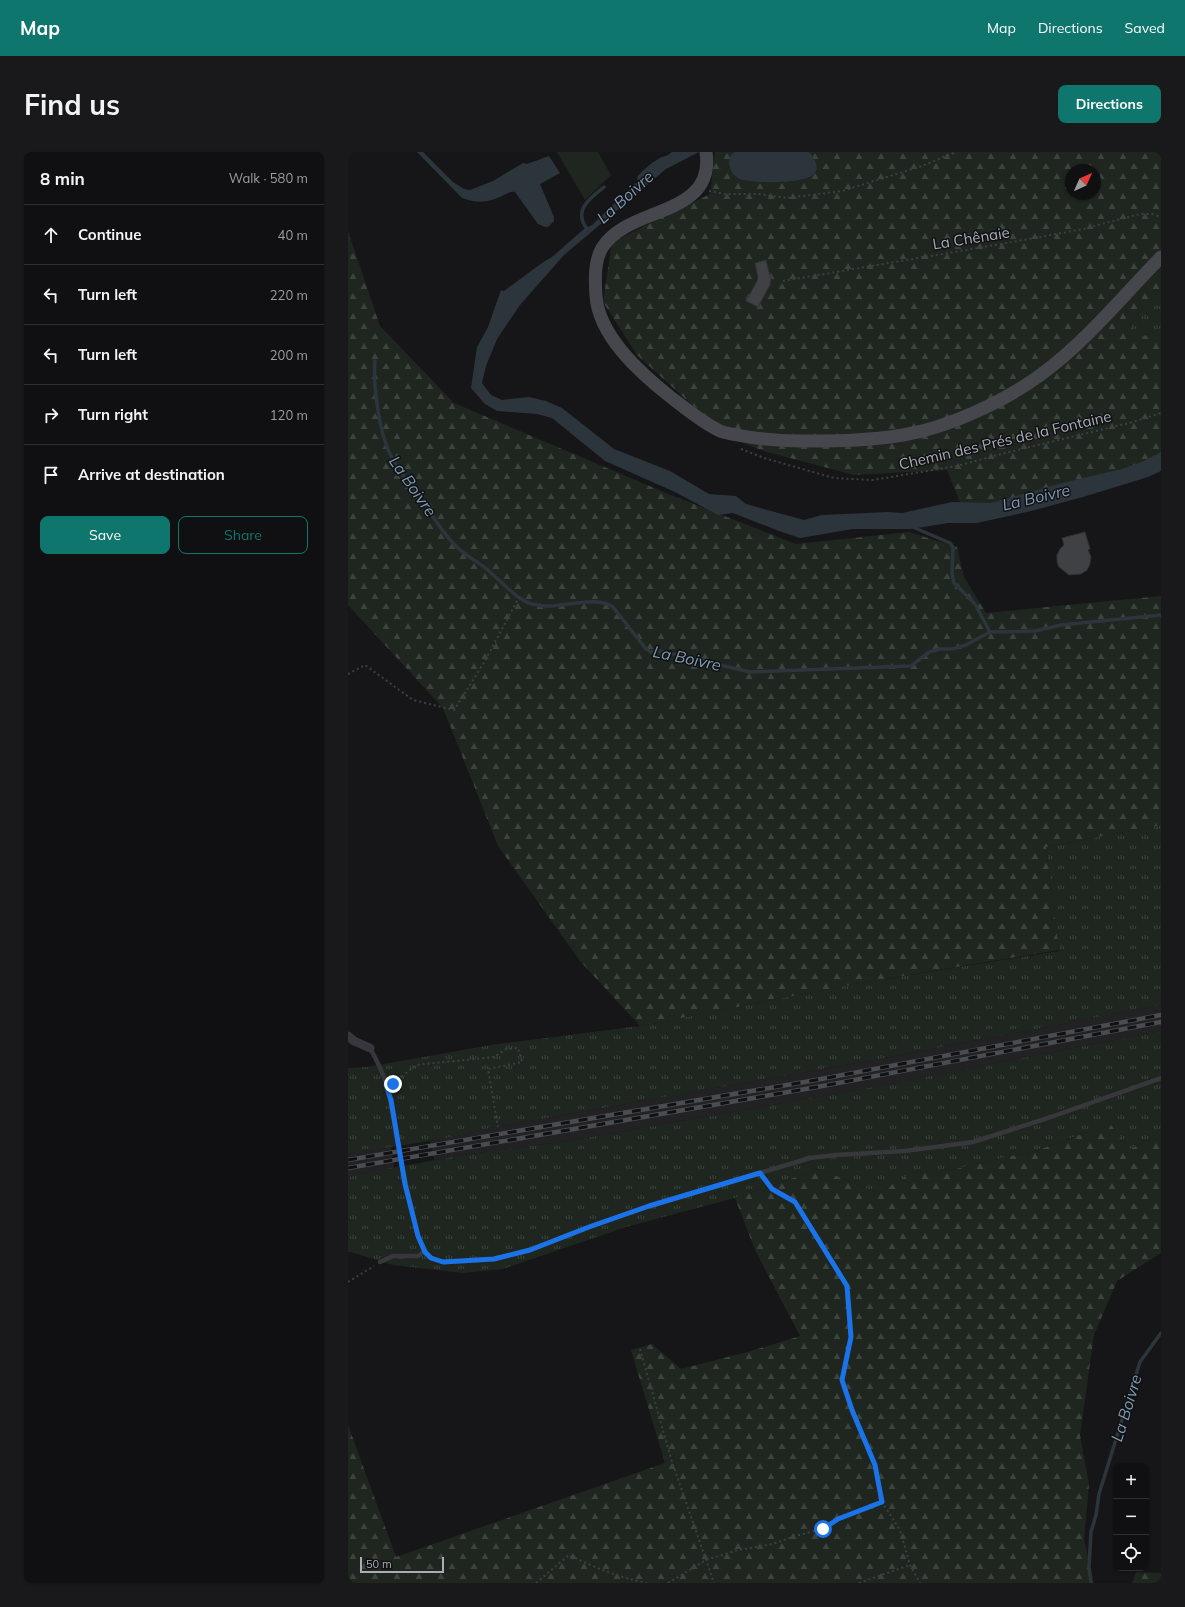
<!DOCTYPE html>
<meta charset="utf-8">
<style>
body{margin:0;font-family:Mulish,sans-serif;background:#19191b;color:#f1f3f6}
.controls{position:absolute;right:12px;bottom:12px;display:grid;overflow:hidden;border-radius:8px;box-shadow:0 1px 3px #0004}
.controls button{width:36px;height:36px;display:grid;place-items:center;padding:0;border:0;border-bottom:1px solid #303032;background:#101012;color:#f1f3f6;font:20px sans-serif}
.compass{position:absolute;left:717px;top:12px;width:36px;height:36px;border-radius:50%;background:#101012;box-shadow:0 1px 3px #0004;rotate:45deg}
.scale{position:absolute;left:12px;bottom:10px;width:84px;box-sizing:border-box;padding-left:4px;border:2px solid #a8adb8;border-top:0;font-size:11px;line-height:14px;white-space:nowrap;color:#a8adb8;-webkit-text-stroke:3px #111113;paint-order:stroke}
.stop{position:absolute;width:12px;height:12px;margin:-9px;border:3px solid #1a73e8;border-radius:50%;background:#fff}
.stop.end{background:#1a73e8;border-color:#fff;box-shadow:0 1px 4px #0008}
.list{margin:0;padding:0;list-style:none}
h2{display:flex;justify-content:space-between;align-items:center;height:52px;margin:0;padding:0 16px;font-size:17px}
h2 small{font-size:13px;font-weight:400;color:#9c9d9f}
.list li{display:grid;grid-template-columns:26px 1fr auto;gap:12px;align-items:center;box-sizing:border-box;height:60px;padding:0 16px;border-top:1px solid #303032}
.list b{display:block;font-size:15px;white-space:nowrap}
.list em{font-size:13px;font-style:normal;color:#9c9d9f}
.actions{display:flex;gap:8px;padding:12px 16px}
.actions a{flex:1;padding:9px 0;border:1px solid #0f766e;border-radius:8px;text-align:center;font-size:14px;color:#0f766e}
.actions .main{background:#0f766e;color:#fff}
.icon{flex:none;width:22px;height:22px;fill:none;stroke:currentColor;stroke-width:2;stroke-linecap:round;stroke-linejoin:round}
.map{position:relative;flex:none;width:813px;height:1431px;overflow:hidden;border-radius:8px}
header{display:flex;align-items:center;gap:24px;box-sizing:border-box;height:56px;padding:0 20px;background:#0f766e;color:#fff}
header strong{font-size:19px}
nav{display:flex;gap:22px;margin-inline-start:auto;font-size:14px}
.intro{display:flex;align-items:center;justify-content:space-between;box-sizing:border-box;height:96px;padding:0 24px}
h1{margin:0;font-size:28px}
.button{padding:10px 18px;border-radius:8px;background:#0f766e;color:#fff;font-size:14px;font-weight:700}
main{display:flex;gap:24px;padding:0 24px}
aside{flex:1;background:#101012;border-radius:8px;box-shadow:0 1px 3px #0004}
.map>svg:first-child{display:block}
.built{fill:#222225}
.grass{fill:url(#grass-tufts)}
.forest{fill:url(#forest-firs);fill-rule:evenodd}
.park{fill:#1e261f}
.water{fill:#2c353c}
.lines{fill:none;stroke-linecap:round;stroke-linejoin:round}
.stream{stroke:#2c353c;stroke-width:3.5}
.building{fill:#404145;stroke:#303034}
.path{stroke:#3d3f44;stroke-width:2;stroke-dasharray:2 3;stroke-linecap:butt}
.lane{stroke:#37383d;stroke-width:4.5}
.street{stroke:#37383d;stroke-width:9}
.secondary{stroke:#45474d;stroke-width:13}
.rail-casing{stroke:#4a4c52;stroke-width:4.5}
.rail{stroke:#111113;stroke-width:3;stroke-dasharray:9;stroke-linecap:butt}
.lane-bridge{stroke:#37383d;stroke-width:4.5}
.route{stroke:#1a73e8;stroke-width:5}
.labels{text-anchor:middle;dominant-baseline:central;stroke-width:3;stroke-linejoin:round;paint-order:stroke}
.street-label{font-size:15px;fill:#a8adb8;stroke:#111113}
.water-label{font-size:16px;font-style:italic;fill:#7f9bb3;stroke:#111113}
</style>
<header>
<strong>Map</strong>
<nav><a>Map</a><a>Directions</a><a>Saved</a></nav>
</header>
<div class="intro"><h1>Find us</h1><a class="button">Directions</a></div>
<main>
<aside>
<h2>8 min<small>Walk · 580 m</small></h2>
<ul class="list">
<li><svg class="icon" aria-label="ahead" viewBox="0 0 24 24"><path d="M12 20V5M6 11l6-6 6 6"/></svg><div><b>Continue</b></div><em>40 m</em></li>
<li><svg class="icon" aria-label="left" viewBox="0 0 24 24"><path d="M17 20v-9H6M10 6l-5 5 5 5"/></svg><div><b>Turn left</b></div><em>220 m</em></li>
<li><svg class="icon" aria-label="left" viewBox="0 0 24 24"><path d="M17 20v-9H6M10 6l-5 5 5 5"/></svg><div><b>Turn left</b></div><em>200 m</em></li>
<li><svg class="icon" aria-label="right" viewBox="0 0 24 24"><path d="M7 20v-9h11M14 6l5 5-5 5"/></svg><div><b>Turn right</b></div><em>120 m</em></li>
<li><svg class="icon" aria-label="arrive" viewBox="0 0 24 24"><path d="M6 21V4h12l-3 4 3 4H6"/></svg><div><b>Arrive at destination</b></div></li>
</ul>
<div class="actions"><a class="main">Save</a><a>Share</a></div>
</aside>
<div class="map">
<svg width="813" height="1431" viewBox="0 0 813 1431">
<defs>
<pattern id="grass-tufts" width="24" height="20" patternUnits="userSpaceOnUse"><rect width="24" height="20" fill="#1e261f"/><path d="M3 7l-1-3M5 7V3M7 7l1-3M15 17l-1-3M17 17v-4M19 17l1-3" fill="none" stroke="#3c433d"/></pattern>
<pattern id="forest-firs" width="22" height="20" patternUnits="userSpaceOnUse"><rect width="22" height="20" fill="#1e261f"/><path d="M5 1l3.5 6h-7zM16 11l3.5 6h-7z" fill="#3c433d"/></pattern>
</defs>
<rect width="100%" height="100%" fill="#161618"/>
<!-- built -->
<path class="built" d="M813,853v26l-298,58 -295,52 -105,14 -29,5 -4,-19 37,-7 7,-3 410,-73z
M43,995l3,21 -25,4 -21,5v-26z"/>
<!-- grass -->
<path class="grass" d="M813,136v41l-19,8 -13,-12z
M813,673v180l-277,53 -410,73 -7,3 -37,7 -64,10h-18v-83l19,-1 124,-22 149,-19 214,-42 205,-33 -13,-104z
M813,879v100l-30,18 -21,-25 -72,26 -87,20 -40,3 -33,20 -59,-24 -84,29 -109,29 -123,42 -40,4 -70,-8 -42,-13h-3v-75l21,-5 94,-17 105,-14 295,-52z"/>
<!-- forest -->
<path class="forest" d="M367,0h446v136l-32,37 13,12 19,-8v140l-195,48 -19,-47 -93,5 -87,-23 -32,-12 -43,-35 -55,-50 -34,-53 9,-60 98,-48zM723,18h24v24h-24z
M0,79l32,95 74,77 212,90 130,51 113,-12 48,15 7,30 22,36 175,-17v229l-115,22 13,103 -205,34 -214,42 -60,-65 -82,-115 -55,-138 -95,-103z
M762,972l21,25 30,-18v122l-44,28 -23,54 -14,100 9,50 -5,55 10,43h-746v-158l48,132 269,-94 -34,-113 21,-6 29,25 70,-18 49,-15 -45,-86 -20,-52 84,-29 59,24 33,-20 40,-3 87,-20z
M788,1420l25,1v10h-29z"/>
<!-- park -->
<path class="park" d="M209,0h41l13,23 -26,25z"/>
<!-- water -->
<path class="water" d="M69,0h6l30,30 11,7 6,1 23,-9 30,-18 4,1 22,-8 11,17 -20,11 14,33v4l-6,6h-3l-7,-3 -23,-32c-6,-1 -10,3 -15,5 -13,6 -25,6 -38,1z
M324,0h34h-7l-33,17 -102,86 -44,50 -23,34 -11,27 -4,17 9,12 11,5 27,-3 17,4 16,7 52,41 56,22 39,23 27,2 10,8 58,16 18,-5 66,-3 14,1 50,-11 39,1 71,-20 60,-14 22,-8 17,-9v19l-13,6 -65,20 -52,14 -54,12h-29l-37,6h-58l-53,9 -21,-7 -46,-18 -15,2 -43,-23 -70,-31 -53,-43 -15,-4 -40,-3 -12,-7 -14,-16 6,-41 11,-20 13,-37 3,1 38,-28 10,-6 32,-28 8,-4 46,-44 -1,-4c6,-7 14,-14 23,-19 4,-2 8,-2 12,-6z
M387,0h74c4,4 10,14 7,19 -5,14 -60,12 -73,9 -12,-2 -20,-21 -8,-28z"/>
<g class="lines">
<!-- stream -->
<path class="stream" d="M240,78c-16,-19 1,-31 16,-43
M27,209c-2,25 4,70 15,93 8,17 25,37 36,52 9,14 19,30 31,41 10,10 22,15 32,24 13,11 27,28 43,33 25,8 61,-11 81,3l33,42 5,3 10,-1 89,21 161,-6 18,-14 11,-3h12l14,-4 24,-13 45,-1 26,-6 100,-10
M565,374l2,2 35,15 3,4 -1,27 2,9 21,21 15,28
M743,1431l-2,-16 2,-35 5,-17 3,-21 41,-132 21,-29"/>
</g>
<!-- building -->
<path class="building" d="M418,108l5,20 -1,5 -12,22 -12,-6 11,-20 1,-4 -3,-14z
M737,380l5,17 -2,1 3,7 -1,7 -3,6 -6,4 -12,1 -10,-8 -2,-5v-7l3,-6 4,-4 -2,-7z"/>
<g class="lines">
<!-- path -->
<path class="path" d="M361,39l15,3h34l29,4 55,-7 80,-25 34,-14
M435,129l224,-38 76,-14 57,-15h12l9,3
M393,297l23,9 70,20 39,2 84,-14 48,-13 128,-31 28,-9
M0,522l17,-9 48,35 41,10 31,-49 34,-64
M46,931l22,-18 78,-8 12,-8 12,-1 4,14 -34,7 10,58
M417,1028l7,9 23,13 52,85 4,50 -9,43 10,30 23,55 7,37 18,28 10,35 10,18
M0,1130l26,-16
M292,1197l32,113 42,121
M188,1431l33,-28c27,13 48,22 78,28
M320,1431l38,-23 32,-10 35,-6 22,-8 28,-7 15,-10 44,-17
M511,1431l51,-18"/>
<!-- lane -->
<path class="lane" d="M22,896c6,11 12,22 16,35 6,20 8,41 12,62
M54,1015l16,69 7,15 6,7 12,4 22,-1 29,-2 36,-9 59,-23 60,-21 161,-48 26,-3 69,-4 68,-9 75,-24 113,-40
M32,1110l13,-6h25l7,-5"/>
<!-- street -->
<path class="street" d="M0,884l6,5 16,7"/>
<!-- secondary -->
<path class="secondary" d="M358,0c10,66 -78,53 -104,96 -8,14 -7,32 -6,48 3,40 43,76 72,99 17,13 33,27 52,36 5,2 12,3 17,4 21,4 42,6 63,6 34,0 69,0 103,-6 44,-7 100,-33 136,-59 46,-33 82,-78 122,-119"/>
<defs>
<path id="rail" d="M0,1008l468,-80 345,-65
M0,1016l469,-81 344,-65"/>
</defs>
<!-- rail casing -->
<use href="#rail" class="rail-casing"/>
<!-- rail -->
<use href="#rail" class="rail"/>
<!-- lane-bridge -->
<path class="lane-bridge" d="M50,993l4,22"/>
</g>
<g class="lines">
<!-- route -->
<path class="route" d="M45,932l-7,1 5,15 14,84 13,52 7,16 6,6 12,4 51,-3 36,-9 59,-23 60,-21 111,-33 12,16 23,13 52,84 4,51 -9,43 10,30 23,55 7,37 -44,17 -15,10"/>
</g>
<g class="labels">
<!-- street labels -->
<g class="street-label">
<text transform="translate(623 86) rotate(-9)">La Chênaie</text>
<text transform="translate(657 288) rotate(-13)">Chemin des Prés de la Fontaine</text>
</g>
<!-- water labels -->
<g class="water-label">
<text transform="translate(277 45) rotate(-42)">La Boivre</text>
<text transform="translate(65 334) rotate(55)">La Boivre</text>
<text transform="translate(688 345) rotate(-13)">La Boivre</text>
<text transform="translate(339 506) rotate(12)">La Boivre</text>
<text transform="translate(778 1256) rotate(-73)">La Boivre</text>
</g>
</g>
</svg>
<div class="controls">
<button>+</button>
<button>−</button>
<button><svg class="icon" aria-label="locate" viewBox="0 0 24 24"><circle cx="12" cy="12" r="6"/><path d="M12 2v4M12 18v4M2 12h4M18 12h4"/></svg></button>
</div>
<svg class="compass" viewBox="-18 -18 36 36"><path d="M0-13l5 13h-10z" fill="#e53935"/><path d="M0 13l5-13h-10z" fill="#9c9d9f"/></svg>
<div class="scale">50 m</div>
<div class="stop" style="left:475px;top:1377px"></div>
<div class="stop end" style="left:45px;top:932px"></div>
</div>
</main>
